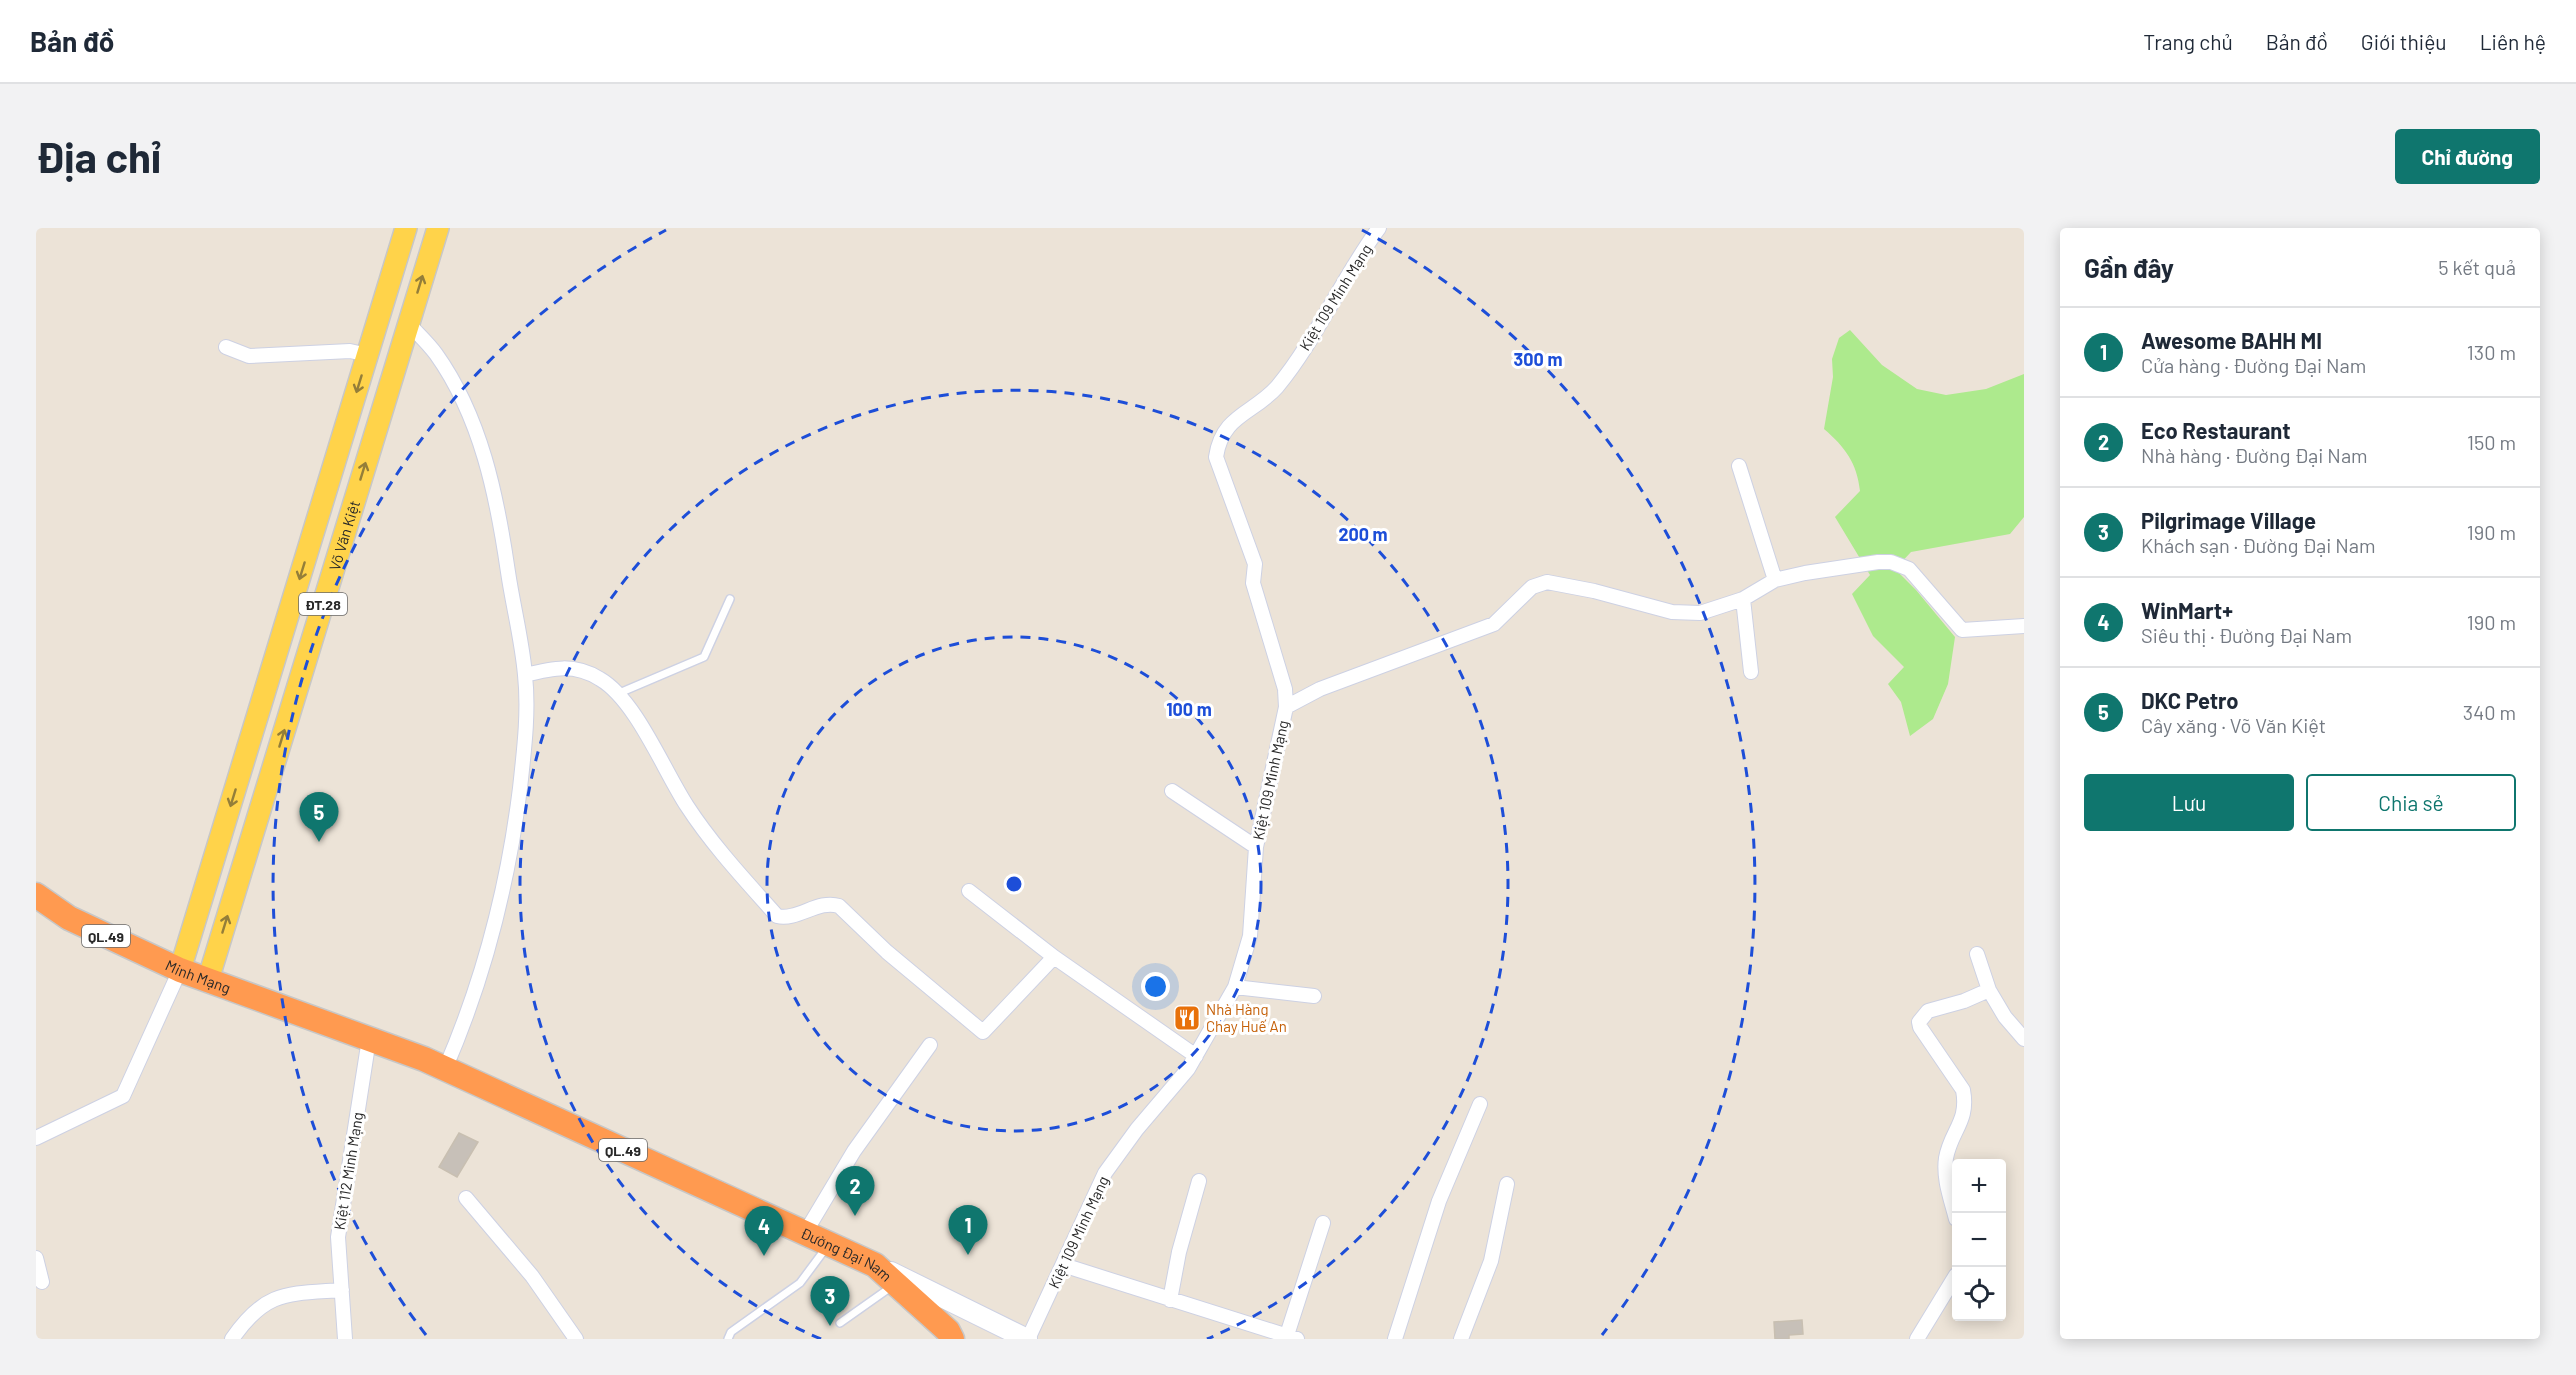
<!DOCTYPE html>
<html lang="vi">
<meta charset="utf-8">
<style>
body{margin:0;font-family:Barlow,sans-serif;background:#f2f2f3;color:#1f2937}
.controls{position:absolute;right:18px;bottom:18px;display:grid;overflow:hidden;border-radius:6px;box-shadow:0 3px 15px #0003}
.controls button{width:54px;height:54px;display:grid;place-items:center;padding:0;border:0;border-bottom:2px solid #e0e1e3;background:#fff;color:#1f2937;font:30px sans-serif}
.you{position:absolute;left:1120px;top:759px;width:21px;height:21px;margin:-15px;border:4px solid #fff;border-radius:50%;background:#1a73e8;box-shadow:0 0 0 9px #1a73e833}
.badge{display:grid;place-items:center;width:39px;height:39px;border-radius:50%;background:#0f766e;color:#fff;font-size:20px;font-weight:700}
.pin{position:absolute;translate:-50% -50px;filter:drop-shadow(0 2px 3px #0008)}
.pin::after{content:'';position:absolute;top:32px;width:21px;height:18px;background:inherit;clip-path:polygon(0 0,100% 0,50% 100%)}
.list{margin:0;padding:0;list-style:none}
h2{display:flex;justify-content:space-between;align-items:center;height:78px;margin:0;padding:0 24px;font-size:26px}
h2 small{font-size:20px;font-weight:400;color:#747a83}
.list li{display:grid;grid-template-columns:39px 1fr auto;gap:18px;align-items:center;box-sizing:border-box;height:90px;padding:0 24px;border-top:2px solid #e0e1e3}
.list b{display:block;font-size:22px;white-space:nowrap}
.list p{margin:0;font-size:20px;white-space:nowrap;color:#747a83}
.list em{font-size:20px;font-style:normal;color:#747a83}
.actions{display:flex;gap:12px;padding:18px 24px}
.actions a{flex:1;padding:14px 0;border:2px solid #0f766e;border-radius:6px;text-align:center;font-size:21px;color:#0f766e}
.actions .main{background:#0f766e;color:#fff}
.icon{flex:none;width:33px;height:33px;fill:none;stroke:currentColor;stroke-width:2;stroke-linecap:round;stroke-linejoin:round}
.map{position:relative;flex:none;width:1988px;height:1111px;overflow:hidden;border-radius:6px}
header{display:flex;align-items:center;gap:36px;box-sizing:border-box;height:84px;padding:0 30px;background:#fff;border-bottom:2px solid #e0e1e3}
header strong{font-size:28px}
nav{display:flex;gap:33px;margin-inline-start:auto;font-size:21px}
.intro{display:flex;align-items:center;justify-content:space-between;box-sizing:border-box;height:144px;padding:0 36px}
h1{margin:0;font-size:42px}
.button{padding:15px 27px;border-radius:6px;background:#0f766e;color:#fff;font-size:21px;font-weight:700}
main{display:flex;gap:36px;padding:0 36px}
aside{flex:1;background:#fff;border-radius:6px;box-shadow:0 3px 15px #0003}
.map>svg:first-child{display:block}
.green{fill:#adea8d}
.building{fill:#c7c0b8;stroke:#c8bfb1;stroke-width:1.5}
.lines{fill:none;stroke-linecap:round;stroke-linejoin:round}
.lane-casing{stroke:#cdd1e3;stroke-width:10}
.street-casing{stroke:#cdd1e3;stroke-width:16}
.secondary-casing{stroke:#cdd1e3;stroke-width:22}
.primary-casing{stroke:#c7c7c7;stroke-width:24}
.highway-casing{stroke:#c7c7c7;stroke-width:27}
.lane{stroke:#fff;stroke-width:7}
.street{stroke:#fff;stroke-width:14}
.secondary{stroke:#fff;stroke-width:20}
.primary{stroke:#ffd34a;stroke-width:21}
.highway{stroke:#ff9a50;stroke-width:24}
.oneway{stroke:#947e39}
.ring{fill:none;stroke:#1d4ed8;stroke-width:3;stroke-dasharray:10 8}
.labels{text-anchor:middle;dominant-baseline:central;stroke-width:6;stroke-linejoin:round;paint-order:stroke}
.shield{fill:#fff;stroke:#686868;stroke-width:1.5}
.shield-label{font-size:14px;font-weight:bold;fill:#282828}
.street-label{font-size:15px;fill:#282828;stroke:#fff}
.food-label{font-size:15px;fill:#c56008;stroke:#fff;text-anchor:start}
.centre{fill:#1d4ed8;stroke:#fff;stroke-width:3}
.ring-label{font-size:18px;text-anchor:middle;font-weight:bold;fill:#1d4ed8;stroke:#fff;stroke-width:6;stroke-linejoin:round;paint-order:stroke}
</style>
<header>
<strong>Bản đồ</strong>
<nav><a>Trang chủ</a><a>Bản đồ</a><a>Giới thiệu</a><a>Liên hệ</a></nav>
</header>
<div class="intro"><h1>Địa chỉ</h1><a class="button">Chỉ đường</a></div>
<main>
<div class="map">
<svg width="1988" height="1111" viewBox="0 0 1988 1111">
<rect width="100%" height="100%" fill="#ece3d7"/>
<!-- green -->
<path class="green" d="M1814,102l32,35 35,24 29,6 40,-6 38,-15v143l-14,17 -99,18 -16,17 21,21 39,47 -7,47 -15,35 -23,17 -9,-34 -13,-18 16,-17 -31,-31 -21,-42 18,-19 -35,-58 25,-26c-3,-28 -15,-44 -36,-62l9,-52 -1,-18 7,-21z"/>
<!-- building -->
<path class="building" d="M423,905l19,9 -21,35 -18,-10z
M1766,1092l1,14 -14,1v4h-14l-1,-17z"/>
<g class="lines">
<defs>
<path id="lane" d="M581,466l87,-37 26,-58
M804,1095l51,-36
M692,1111l3,-7 69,-49 26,-35"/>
<path id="street" d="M372,95c9,10 20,20 28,31 45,63 61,142 72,218 5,34 14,68 17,103 4,37 -1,76 -5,113 -12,97 -36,191 -75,281
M190,119l23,9 101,-5 18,4
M1703,238l36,114
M1707,371l8,73
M489,447c28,-7 49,-12 75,4 36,21 64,92 87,127 26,40 59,75 90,110 21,5 41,-17 62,-10l48,46 96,80 71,-75
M1250,479l34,-18 174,-65 38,-37 15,-5 47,9 78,21 28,1 43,-14 32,-19 30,-7 73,-11h13l18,7 53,61 62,-4
M1136,563l84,56
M933,663l85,66 142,99
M1199,759l79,9
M1953,762l16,27 19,22
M0,910l87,-42 57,-126
M430,970l66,78 44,63
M1920,991c-5,-20 -13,-40 -10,-61 5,-28 23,-36 17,-68l-43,-63 -1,-5 9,-11 36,-10 25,-11 -12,-36
M769,1005l49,-82 76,-106
M0,1030l6,24
M1027,1037l234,74
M1134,1072l9,-48 20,-71
M1251,1107l36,-112
M196,1111c34,-49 55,-45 110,-49
M309,1111l-7,-102 31,-198
M992,1111l77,-166 32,-44 51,-60 47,-82 15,-51 6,-89 30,-140 -1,-18 -32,-106 2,-19 -39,-107c6,-42 37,-43 61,-70 40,-48 64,-108 102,-159
M1359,1111l44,-138 41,-97
M1425,1111l30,-78 16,-77
M1881,1111l39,-64"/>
<path id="secondary" d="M855,1044l136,67"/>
<g id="primary">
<path d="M144,742l226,-742"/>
<path id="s1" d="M172,752l230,-752"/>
</g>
<g id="highway">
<path id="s2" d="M0,667l33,23 111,52 244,89 451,206 73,66 4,8"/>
</g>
</defs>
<!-- lane casing -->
<use href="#lane" class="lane-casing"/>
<!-- street casing -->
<use href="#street" class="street-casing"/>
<!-- secondary casing -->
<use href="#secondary" class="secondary-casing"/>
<!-- primary casing -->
<use href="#primary" class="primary-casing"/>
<!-- highway casing -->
<use href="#highway" class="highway-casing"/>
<!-- lane -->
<use href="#lane" class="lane"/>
<!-- street -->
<use href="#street" class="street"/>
<!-- secondary -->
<use href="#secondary" class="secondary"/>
<!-- primary -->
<use href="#primary" class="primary"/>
<!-- highway -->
<use href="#highway" class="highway"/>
</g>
<!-- one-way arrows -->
<defs><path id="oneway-shaft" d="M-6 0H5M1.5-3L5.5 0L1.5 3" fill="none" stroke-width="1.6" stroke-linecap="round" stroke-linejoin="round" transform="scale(1.5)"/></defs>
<g class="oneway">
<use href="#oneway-shaft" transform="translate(384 56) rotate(-73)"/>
<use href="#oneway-shaft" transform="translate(323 156) rotate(107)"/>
<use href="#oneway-shaft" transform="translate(327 243) rotate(-73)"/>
<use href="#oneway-shaft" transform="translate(266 343) rotate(107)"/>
<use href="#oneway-shaft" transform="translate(246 510) rotate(-73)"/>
<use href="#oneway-shaft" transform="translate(197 570) rotate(107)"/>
<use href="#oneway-shaft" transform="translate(189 696) rotate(-73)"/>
</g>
<!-- distance rings -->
<g class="ring">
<circle cx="978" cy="656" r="247"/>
<path d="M785 1111A494 494 0 1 1 1171 1111"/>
<path d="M390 1107A741 741 0 0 1 630 2M1326 2A741 741 0 0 1 1566 1107"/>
</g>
<!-- icons -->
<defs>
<symbol id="restaurant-square" viewBox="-11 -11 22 22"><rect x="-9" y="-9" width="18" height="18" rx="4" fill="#e8710a" stroke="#fff"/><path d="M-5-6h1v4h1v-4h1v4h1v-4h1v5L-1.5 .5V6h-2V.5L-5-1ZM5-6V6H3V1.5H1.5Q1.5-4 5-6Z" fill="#fff"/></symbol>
</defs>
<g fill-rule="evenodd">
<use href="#restaurant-square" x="1136" y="775" width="30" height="30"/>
</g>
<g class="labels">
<!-- shield labels -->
<g class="shield">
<rect x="263" y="365" width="48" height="22" rx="4.5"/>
<rect x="46" y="697" width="48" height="22" rx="4.5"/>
<rect x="563" y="911" width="48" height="22" rx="4.5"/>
</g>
<g class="shield-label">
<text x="287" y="376">ĐT.28</text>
<text x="70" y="708">QL.49</text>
<text x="587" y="922">QL.49</text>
</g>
<!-- street labels -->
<g class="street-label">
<text transform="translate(1299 69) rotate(-58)">Kiệt 109 Minh Mạng</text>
<text stroke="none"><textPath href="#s1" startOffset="465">Võ Văn Kiệt</textPath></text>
<text transform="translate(1234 552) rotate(-78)">Kiệt 109 Minh Mạng</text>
<text stroke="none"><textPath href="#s2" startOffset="182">Minh Mạng</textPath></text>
<text transform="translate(312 943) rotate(-81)">Kiệt 112 Minh Mạng</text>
<text transform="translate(1042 1004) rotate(-65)">Kiệt 109 Minh Mạng</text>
<text stroke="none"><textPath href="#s2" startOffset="888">Đường Đại Nam</textPath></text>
</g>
<!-- food labels -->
<g class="food-label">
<text x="1170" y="781">Nhà Hàng<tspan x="1170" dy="17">Chay Huế An</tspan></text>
</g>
</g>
<circle cx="978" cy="656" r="9" class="centre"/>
<g class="ring-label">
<text x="1502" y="138">300 m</text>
<text x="1327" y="313">200 m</text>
<text x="1153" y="488">100 m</text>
</g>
</svg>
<div class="controls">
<button>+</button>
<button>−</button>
<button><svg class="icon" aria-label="locate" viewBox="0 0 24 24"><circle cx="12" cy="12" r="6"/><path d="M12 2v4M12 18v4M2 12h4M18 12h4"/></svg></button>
</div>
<div class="you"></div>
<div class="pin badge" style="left:932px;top:1027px">1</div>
<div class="pin badge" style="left:819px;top:988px">2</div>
<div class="pin badge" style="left:794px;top:1098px">3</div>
<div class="pin badge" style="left:728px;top:1028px">4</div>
<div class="pin badge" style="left:283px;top:614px">5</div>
</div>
<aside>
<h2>Gần đây<small>5 kết quả</small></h2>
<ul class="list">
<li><span class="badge">1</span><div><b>Awesome BAHH MI</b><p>Cửa hàng · Đường Đại Nam</p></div><em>130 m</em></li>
<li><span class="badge">2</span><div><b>Eco Restaurant</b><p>Nhà hàng · Đường Đại Nam</p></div><em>150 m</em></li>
<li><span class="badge">3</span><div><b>Pilgrimage Village</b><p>Khách sạn · Đường Đại Nam</p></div><em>190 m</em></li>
<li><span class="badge">4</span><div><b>WinMart+</b><p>Siêu thị · Đường Đại Nam</p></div><em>190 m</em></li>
<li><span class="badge">5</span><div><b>DKC Petro</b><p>Cây xăng · Võ Văn Kiệt</p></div><em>340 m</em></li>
</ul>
<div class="actions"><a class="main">Lưu</a><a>Chia sẻ</a></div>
</aside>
</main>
